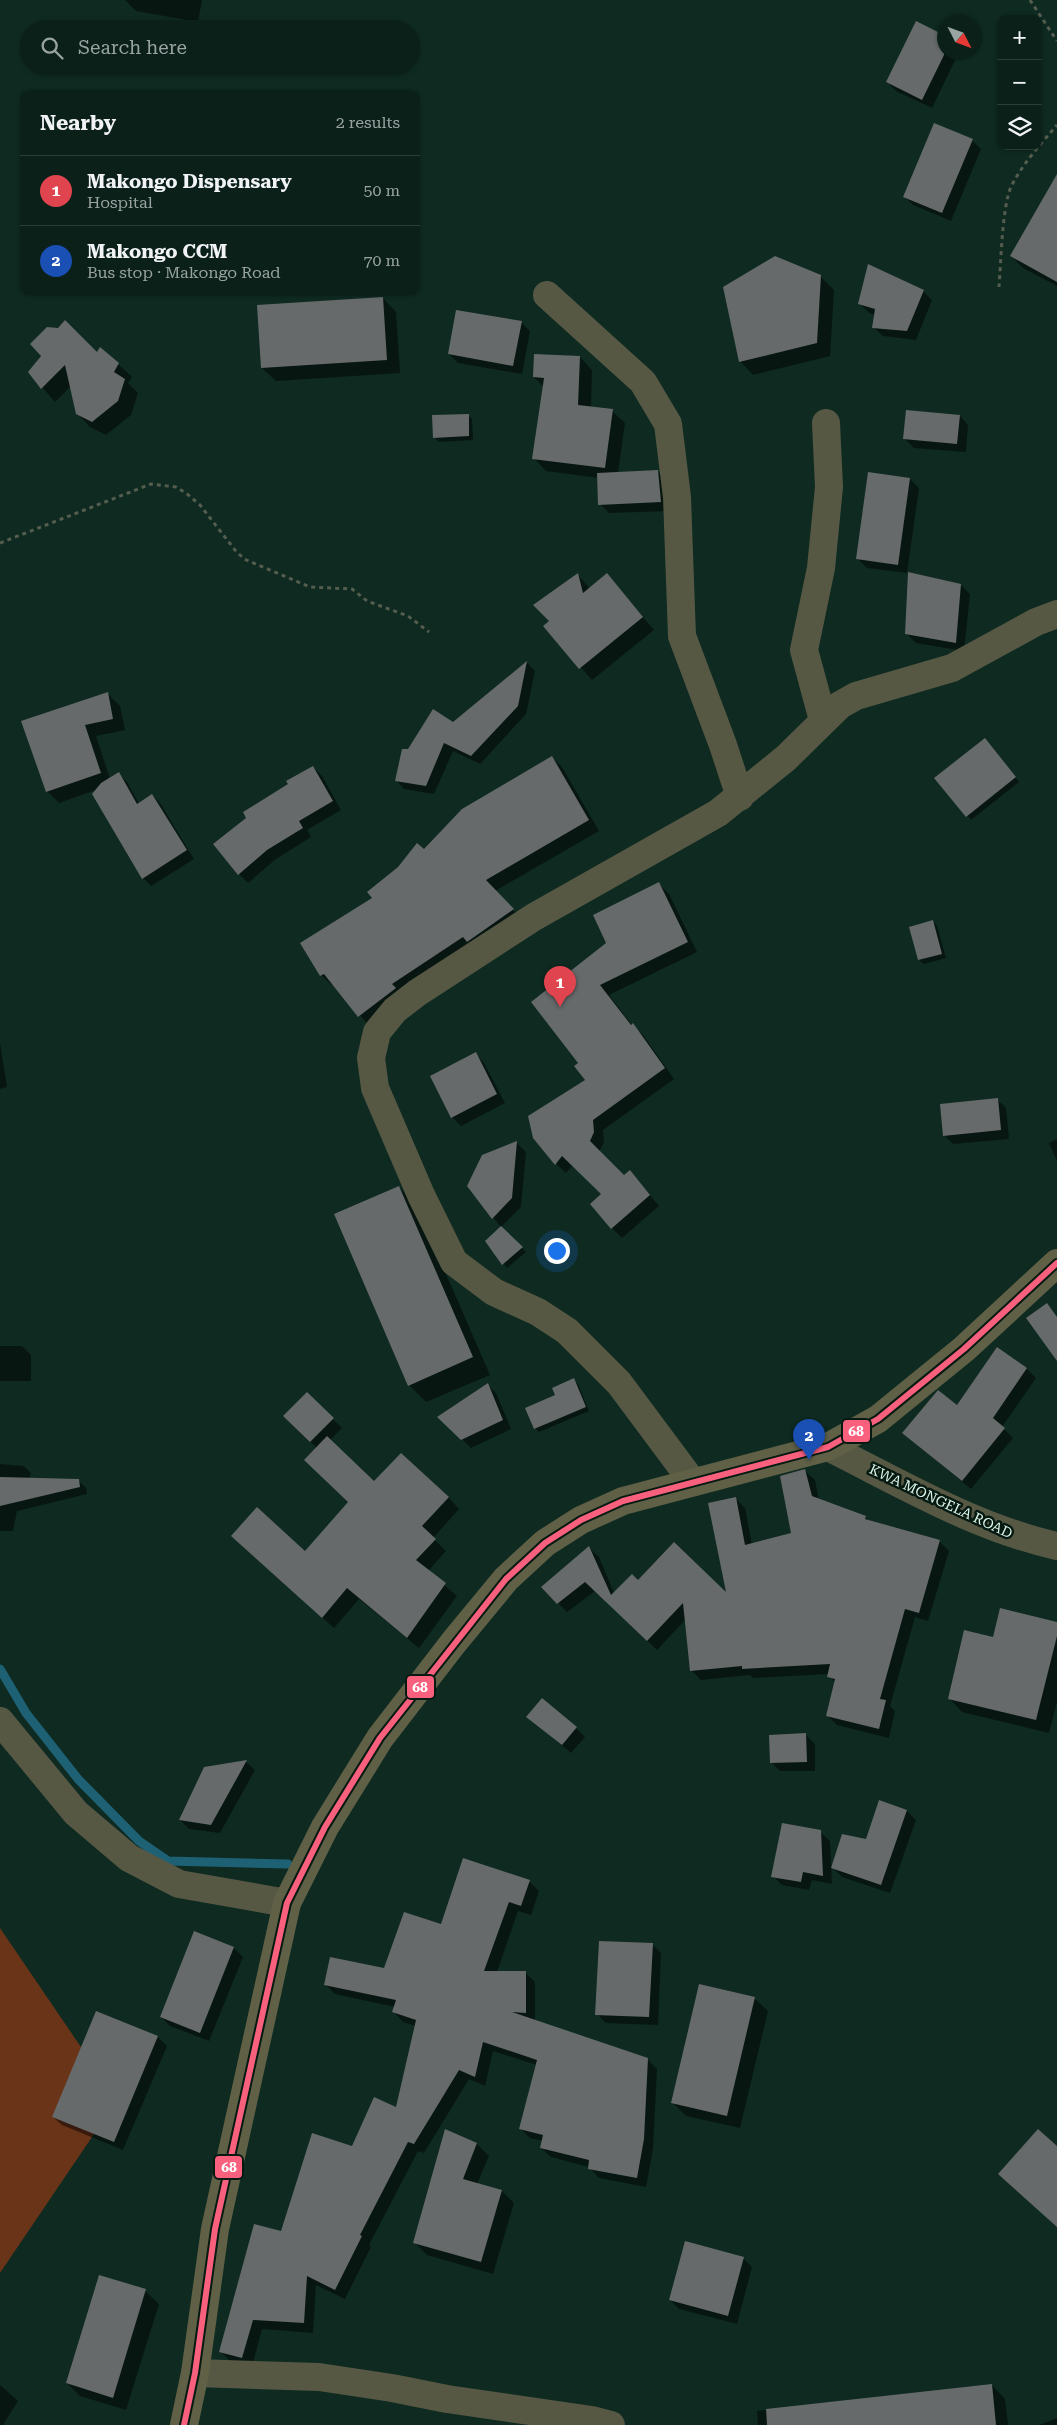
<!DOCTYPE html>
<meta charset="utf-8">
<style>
body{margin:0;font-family:"Roboto Serif",serif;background:#132822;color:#f1f3f6}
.controls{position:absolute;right:15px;top:15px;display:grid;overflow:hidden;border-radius:10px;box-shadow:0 1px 4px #0004}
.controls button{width:45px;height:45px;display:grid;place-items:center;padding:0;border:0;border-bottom:1px solid #2a3e38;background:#0a2019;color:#f1f3f6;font:25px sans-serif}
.compass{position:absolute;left:937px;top:15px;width:45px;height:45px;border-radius:50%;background:#0a2019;box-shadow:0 1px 4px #0004;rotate:132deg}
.you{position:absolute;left:556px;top:1250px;width:18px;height:18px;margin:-12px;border:4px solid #fff;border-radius:50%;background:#1a73e8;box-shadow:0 0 0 8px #1a73e833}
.badge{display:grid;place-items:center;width:32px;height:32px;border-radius:50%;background:#b45309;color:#fff;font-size:16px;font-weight:700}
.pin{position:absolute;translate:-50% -41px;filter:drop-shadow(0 1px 2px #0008)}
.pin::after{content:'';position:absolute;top:26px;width:18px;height:15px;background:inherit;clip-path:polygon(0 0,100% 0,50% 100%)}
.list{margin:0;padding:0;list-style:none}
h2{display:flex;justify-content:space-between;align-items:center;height:65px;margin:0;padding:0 20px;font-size:21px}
h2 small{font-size:16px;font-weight:400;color:#99a3a2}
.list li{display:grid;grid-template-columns:32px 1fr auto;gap:15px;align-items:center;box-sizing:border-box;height:70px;padding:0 20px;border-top:1px solid #2a3e38}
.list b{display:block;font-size:19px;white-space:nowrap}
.list p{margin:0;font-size:16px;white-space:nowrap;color:#99a3a2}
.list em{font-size:16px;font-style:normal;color:#99a3a2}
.icon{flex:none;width:28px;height:28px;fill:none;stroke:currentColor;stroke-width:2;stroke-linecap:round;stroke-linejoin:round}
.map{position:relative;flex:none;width:1057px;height:2425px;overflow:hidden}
.search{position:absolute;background:#0a2019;box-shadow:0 1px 4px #0004;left:20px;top:20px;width:400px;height:55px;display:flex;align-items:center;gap:12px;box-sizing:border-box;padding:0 18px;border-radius:28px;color:#99a3a2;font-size:19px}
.panel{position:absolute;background:#0a2019;box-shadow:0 1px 4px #0004;left:20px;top:90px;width:400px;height:205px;border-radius:10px}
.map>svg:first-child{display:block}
.green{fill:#693417}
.shadow{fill:#0007}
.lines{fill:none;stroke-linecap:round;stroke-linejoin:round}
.stream{stroke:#1e6175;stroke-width:9}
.building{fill:#676a6b}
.path{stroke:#555d4f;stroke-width:3;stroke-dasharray:4 4;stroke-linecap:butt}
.street{stroke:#565844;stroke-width:28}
.secondary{stroke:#5f6046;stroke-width:28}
.bus-1-casing{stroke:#061a12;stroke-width:10}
.bus-1{stroke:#f8607d;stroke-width:6}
.labels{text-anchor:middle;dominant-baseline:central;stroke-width:5;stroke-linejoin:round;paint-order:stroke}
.street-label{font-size:14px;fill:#ddf6ea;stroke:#061a12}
.line-badge{stroke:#061a12;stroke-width:2}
.badge-label{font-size:14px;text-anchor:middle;font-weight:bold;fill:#fff}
</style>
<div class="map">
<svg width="1057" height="2425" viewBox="0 0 1057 2425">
<rect width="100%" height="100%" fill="#0e2a21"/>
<!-- green -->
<path class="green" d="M0,1928l117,172 -117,173z"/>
<!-- shadow -->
<path class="shadow" d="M125,0h77l-4,22 -62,-11z
M917,23l27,14v15h15l-27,56 -36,-17 -9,-9z
M972,140l9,9 -30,72 -38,-16 -9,-9z
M1057,181v105l-34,-18 -12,-12z
M820,276l14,14 -4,66 -77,19 -13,-14z
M923,291l9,9 -16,40 -33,-4 -9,-8 1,-13 -6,-2 -9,-9z
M383,298l13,14 4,61 -124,8 -14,-13z
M521,322l9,9 -8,43 -64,-11 -9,-9z
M59,330l38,24 21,10 14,13 -4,6 10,10 -7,22 -25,20 -16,-8 -13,-14 -6,-27 -16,16 -26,-30z
M580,357l12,13 -1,38 21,3 13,12 -7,50 39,-2 9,9 3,31 -60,2 -9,-9 -1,-26 -53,-7 -12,-13 10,-71 -10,-10z
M468,415l4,4 1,21 -34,2 -5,-5z
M960,416l8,9 -2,27 -52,-4 -9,-9z
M910,479l9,9 -12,85 -40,-5 -9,-9z
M578,575l12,14 17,-14 47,55 -62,50 -47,-54 6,-5z
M961,585l9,9 -6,57 -48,-8 -9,-9z
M527,663l8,8 -9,43 -46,50 -27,-13 -19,43 -30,-5 -8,-9 13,-29 44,-28z
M108,694l12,12 5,24 -29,6 14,43 9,-5 8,8 12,22 13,-9 8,8 34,56 -43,27 -8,-8 -47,-88 -37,13 -12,-12 -24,-69z
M989,743l30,39 -48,38 -35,-42z
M552,757l10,10 37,64 -104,60 28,29 -154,106 -35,-42 -2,1 -11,-10 53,-76 50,-49z
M313,767l9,9 19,34 -34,20 4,7 -35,22 -28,24 -9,-9 51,-89z
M659,884l10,10 28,58 -88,43 23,30 11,10 31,44 -71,51 1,12 -5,10 25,25 6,-5 29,34 -37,32 -10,-10 -9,-34 -30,-29 -7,8 -10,-9 31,-83 -7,-18 28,-120z
M933,921l4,5 9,32 -22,6 -5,-4z
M0,1043l7,44 -7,2z
M476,1054l8,9 21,40 -44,23 -9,-9z
M997,1099l9,9 3,31 -56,5 -9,-9z
M1057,1139v22l-8,-18z
M517,1143l9,9 -5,55 -20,20 -33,-41 14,-30z
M399,1187l17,18 74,170 -64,27 -17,-17z
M501,1228l25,24 -19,16 -20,-26z
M0,1346h22l9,9v26h-31z
M997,1349l30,20 9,9 -34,49 11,11 -42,51 -68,-56 54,-27z
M574,1380l4,4 11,27 -50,21 -4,-4 22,-33z
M487,1384l9,9 15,36 -40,19 -32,-31z
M307,1394l35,34 -13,13 45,42 74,14 11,12 -26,29 13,13 -18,20 29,25 -38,52 -60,-49 -25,29 -90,-81 62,6 43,-51 -32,-54 -32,-32z
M0,1464l24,2 7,7 -2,6 49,1 8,8 1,6 -70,17 -4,20h-13z
M805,1471l10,9 4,20 46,17 6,5 68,19 10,10 -21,70 -13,-4 -25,89 5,5 -6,27 -52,-13 -9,-9 7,-33 -6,-9 -76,4 -3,-3 -49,5 -9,-9 -6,-52 -29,31 -62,-59 -28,21 -25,-25 47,-39 10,9 15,36 24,-11 90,14 7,-98 10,10 7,37 40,-11z
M1057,1623v79l-8,31 -87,-21 -13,-14 45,-60z
M528,1717l48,11 9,9 -14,16z
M806,1735l9,9v27h-35l-9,-9z
M246,1762l9,8 -35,63 -31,-4 -9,-9 25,-52z
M907,1811l9,9 -26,73 -48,-16 -9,-9z
M820,1832l10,9 2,43 -20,-4 -3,10 -27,-5 -9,-9z
M529,1881l10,10 -8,24 -13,-4 -21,61h28l10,10v39l112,38 10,10 -4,80 -7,38 -47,-9 -10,-11 -38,-10 -10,-9 2,-7 -13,-3 -9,-9 16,-64 -44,-14 -8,35 -16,-7 -45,74 -6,-2 -49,94 2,2 -26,52 -29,-14 -3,48 -51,-4 -10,38 -22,-6 -10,-10 61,-118 72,-86 44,-38 19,-83 -13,-4 -9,-10 1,-5 -60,-13 -10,-10 60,-14 56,-44z
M652,1944l9,9 -3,72 -52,-2 -9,-9z
M234,1948l9,9 -34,84 -39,-15 -9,-9z
M754,1998l14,13 -28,117 -54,-12 -14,-14z
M96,2012l62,25 9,9 -44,104 -61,-25 -9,-8z
M446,2131l31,13 12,12 -12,28 25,7 12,12 -21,71 -66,-19 -12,-12z
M743,2258l9,9 -15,57 -58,-15 -9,-9z
M145,2291l14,13 -33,106 -46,-14 -13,-13z
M0,2385l18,16 -15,24h-3z
M992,2385l13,14 3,26h-250l-1,-14z
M1057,2418v7h-18z"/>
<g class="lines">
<!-- stream -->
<path class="stream" d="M0,1669l26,44 52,66 61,62 29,20 120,3"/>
</g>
<!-- building -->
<path class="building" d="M916,21l28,14v20l-22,45 -36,-18z
M934,123l39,16 -31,74 -39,-16z
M1057,174v108l-47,-26z
M775,256l46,19 -4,68 -78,19 -16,-75z
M868,264l56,26 -17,41 -35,-3 3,-19 -17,-5z
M383,297l4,63 -126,8 -4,-63z
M456,310l66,11 -9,45 -65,-12z
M65,320l32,32 3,-5 19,16 -5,9 11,7 -7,22 -26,21 -16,-8 -11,-49 -24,24 -13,-17 13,-16 -11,-12 17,-17 11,1z
M534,354l46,2 -2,49 35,4 -8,59 -73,-9 12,-81 -11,-1z
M906,410l54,5 -3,29 -54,-5z
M469,414v22l-36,2 -1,-23z
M658,470l3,32 -63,3 -1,-32z
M868,472l42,6 -12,87 -42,-6z
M908,572l53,12 -5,59 -51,-9z
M578,573l5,20 24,-20 36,44 -64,52 -36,-43 6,-5 -16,-16z
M527,661l-9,45 -47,50 -27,-13 -18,43 -31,-5 7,-32h6l25,-40 20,13z
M108,692l5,27 -28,6 16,48 -55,19 -25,-71z
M985,738l31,39 -50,40 -32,-39z
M552,756l37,64 -103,60 28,29 -47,33 -4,-5 -71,47 4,4 -38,29 -34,-43 -4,2 -20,-33 72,-45 -5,-6 31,-25 19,-24 7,6 38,-40z
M313,766l20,35 -34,20 4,7 -36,22 -29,25 -25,-31 33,-26 -3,-6 45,-28 -2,-3z
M119,772l18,32 15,-10 35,56 -45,29 -50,-85 9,-11z
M659,882l29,60 -88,43 31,40 2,-2 32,45 -72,52 1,12 -4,9 34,34 6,-5 20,25 -39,34 -21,-25 11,-10 -39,-38 -7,9 -22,-27 -5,-22 57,-36 -11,-14 4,-3 -47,-61 75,-59 -13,-28z
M933,920l9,34 -24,6 -9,-33z
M476,1052l21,42 -46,24 -21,-42z
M998,1098l3,32 -58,6 -3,-32z
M517,1141l-5,57 -20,21 -25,-33 15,-31z
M399,1186l74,171 -65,29 -74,-172z
M501,1226l22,21 -21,18 -17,-24z
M1047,1303l10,14v44l-31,-43z
M997,1347l30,21 -34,50 12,10 -43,53 -60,-48 36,-43 19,15z
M574,1378l12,29 -52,22 -9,-21 30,-13 -3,-7z
M488,1383l15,37 -42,20 -24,-23z
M307,1392l27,26 -24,24 -27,-26z
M327,1436l47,45 27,-28 48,44 -27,29 14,13 -20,21 30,23 -39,55 -60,-50 -25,30 -91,-82 26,-29 48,44 43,-49 -44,-42z
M805,1469l7,27 54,20 -1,3 75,21 -21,73 -14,-4 -25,90 6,1 -7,29 -53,-13 9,-37 -8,-2 3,-13 -88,5v-3l-52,5 -7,-68 -36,38 -62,-59 -28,22 -16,-17 48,-41 22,49 21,-21 6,6 36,-38 52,50 -18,-89 28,-6 9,48 46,-12 -11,-57z
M0,1477l79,2 1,8 -80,19z
M1000,1608l57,14v14l-21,84 -88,-21 16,-69 29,7z
M542,1698l35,29 -15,18 -36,-28z
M806,1733l1,29 -37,1 -1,-28z
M247,1760l-36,65 -32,-5 25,-53z
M879,1800l28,10 -26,75 -50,-17 11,-34 24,5z
M782,1823l39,7 2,46 -20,-4 -2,10 -30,-5z
M463,1858l67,22 -9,26 -12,-4 -25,69h42v42l-14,-1 136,46 -4,81 -7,39 -49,-9 1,-9 -49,-12 3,-13 -24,-6 18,-69 -54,-18 -8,35 -16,-7 -45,74 -6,-2 -48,93 2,1 -27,54 -28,-14 -3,47 -51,-3 -11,38 -23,-6 35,-128 27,7 31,-98 40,13 22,-49 22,10 20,-87 -24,-8 4,-12 -72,-15 6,-28 54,11 20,-56 37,12z
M194,1931l40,16 -34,86 -40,-16z
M599,1941l54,2 -4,74 -54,-2z
M699,1984l56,13 -28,119 -56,-13z
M96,2011l62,25 -44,106 -62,-25z
M445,2129l32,14 -14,36 39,11 -21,72 -68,-19z
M1038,2129l19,17v81l-59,-53z
M685,2241l59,16 -16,59 -59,-16z
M99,2275l47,14 -33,109 -47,-15z
M992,2384l4,41h-229l-1,-16z"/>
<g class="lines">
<!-- path -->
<path class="path" d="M1030,0l27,41
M999,287c2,-24 3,-80 12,-100 11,-23 30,-43 46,-62
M0,543l151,-59 25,3 10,6 14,12 35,45 9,9 66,28 42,2 15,12 41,15 21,16"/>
<!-- street -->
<path class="street" d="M547,295l96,87 25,42 9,73 5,139 41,109 17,52
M823,720l-19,-70 17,-82 8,-81 -3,-64
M828,1447c74,37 148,81 229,99
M692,1481l-73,-98 -52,-52 -29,-19 -44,-20 -40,-30 -33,-67 -46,-107 -4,-30 6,-26 18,-22 22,-17 117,-76 184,-104 68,-55 54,-53 16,-9 96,-28 84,-46 21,-8
M0,1721l76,92 53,45 50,26 108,19
M195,2373l124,4 73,11 55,11 145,21 19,5"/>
<!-- secondary -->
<path class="secondary" d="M184,2425l11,-52 20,-144 72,-326 38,-76 55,-89 74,-96 52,-63 39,-36 36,-23 42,-19 205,-54 50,-28 86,-70 93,-86"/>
<defs>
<path id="bus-1" d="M184,2425l11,-52 20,-144 72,-326 38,-76 55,-89 126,-159 39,-36 36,-23 42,-19 205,-54 50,-28 86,-70 93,-86"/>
</defs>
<!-- bus-1 casing -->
<use href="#bus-1" class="bus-1-casing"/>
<!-- bus-1 -->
<use href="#bus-1" class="bus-1"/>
</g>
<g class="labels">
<!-- street labels -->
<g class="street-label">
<text transform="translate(941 1501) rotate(25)">KWA MONGELA ROAD</text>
</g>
</g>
<g class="line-badge">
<rect x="842" y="1419" width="29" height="24" rx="5" fill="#f8607d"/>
<rect x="406" y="1675" width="29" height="24" rx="5" fill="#f8607d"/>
<rect x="214" y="2155" width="29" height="24" rx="5" fill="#f8607d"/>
</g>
<g class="badge-label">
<text x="856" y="1436">68</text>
<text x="420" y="1692">68</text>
<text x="229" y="2172">68</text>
</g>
</svg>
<div class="controls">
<button>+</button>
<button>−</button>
<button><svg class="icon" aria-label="layers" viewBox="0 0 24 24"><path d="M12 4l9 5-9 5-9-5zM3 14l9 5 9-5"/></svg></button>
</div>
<svg class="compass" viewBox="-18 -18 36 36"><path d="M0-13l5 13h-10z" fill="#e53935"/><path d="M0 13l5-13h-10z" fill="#99a3a2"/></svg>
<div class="you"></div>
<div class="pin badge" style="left:560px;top:1007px;background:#e0444e">1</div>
<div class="pin badge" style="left:809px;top:1460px;background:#1a4fb4">2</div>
<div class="search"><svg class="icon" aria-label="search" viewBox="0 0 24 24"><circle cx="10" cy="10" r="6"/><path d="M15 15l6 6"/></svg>Search here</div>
<section class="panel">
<h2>Nearby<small>2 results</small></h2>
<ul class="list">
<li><span class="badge" style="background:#e0444e">1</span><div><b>Makongo Dispensary</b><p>Hospital</p></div><em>50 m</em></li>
<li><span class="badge" style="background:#1a4fb4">2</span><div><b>Makongo CCM</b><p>Bus stop · Makongo Road</p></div><em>70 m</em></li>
</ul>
</section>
</div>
